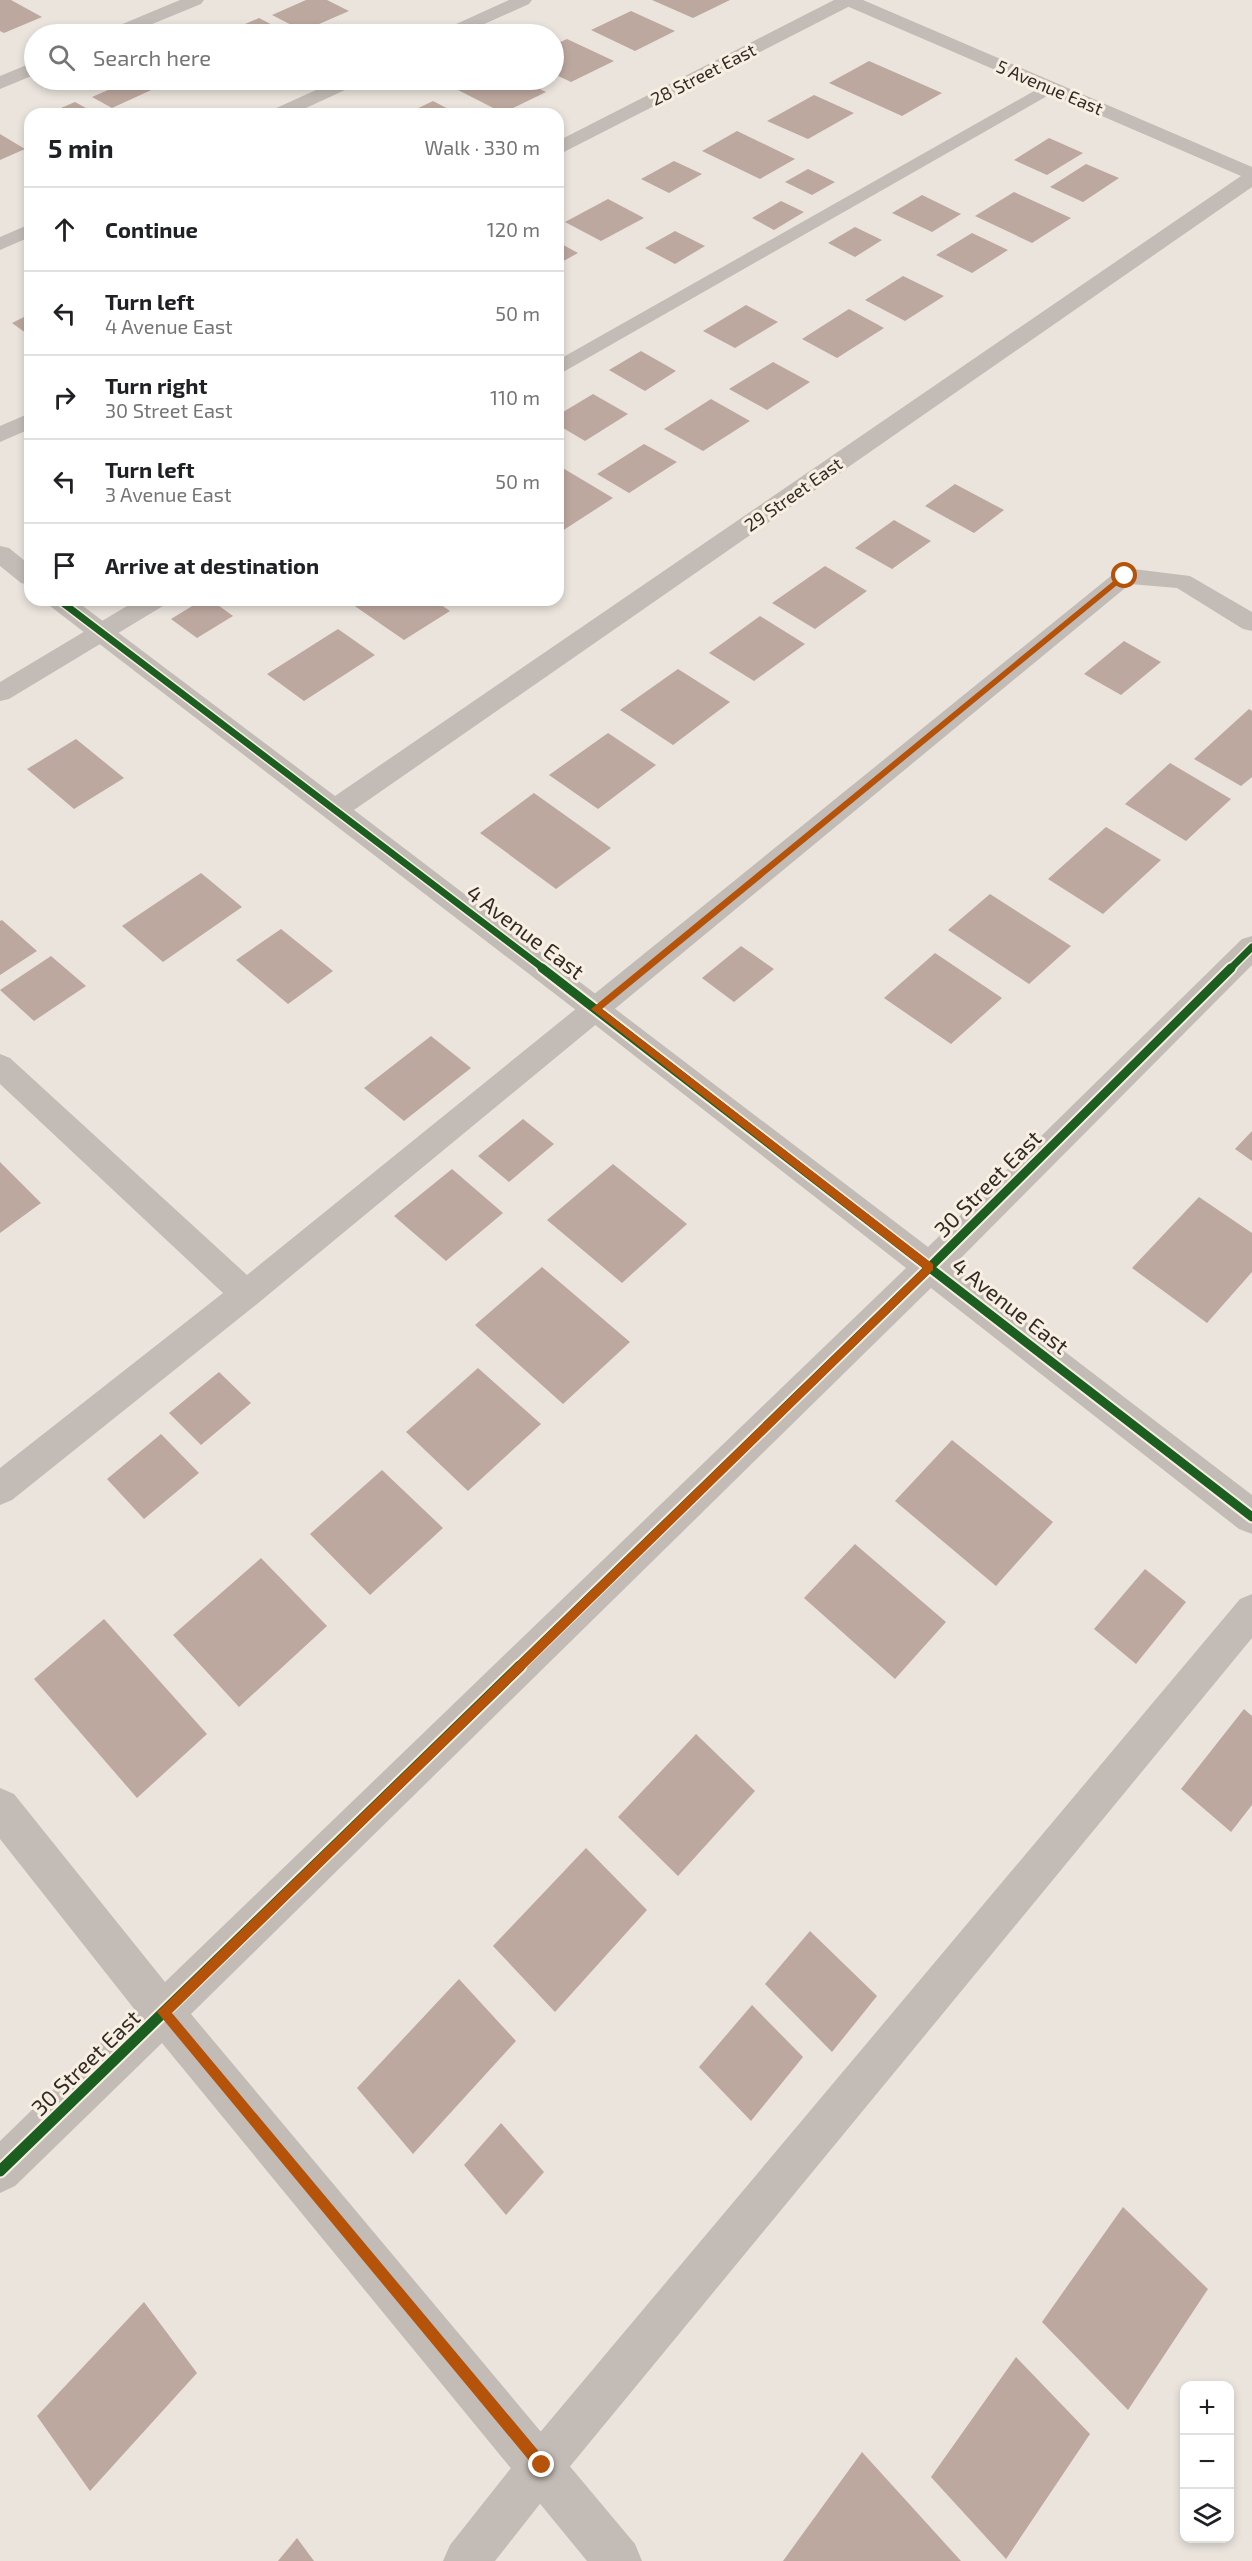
<!DOCTYPE html>
<meta charset="utf-8">
<style>
body{margin:0;font-family:"Exo 2",sans-serif;background:#f2f2f2;color:#202124}
.controls{position:absolute;right:18px;bottom:18px;display:grid;overflow:hidden;border-radius:12px;box-shadow:0 3px 9px #0003}
.controls button{width:54px;height:54px;display:grid;place-items:center;padding:0;border:0;border-bottom:2px solid #e0e0e0;background:#fff;color:#202124;font:30px sans-serif}
.stop{position:absolute;width:18px;height:18px;margin:-14px;border:4px solid #b45309;border-radius:50%;background:#fff}
.stop.end{background:#b45309;border-color:#fff;box-shadow:0 2px 6px #0008}
.list{margin:0;padding:0;list-style:none}
h2{display:flex;justify-content:space-between;align-items:center;height:78px;margin:0;padding:0 24px;font-size:26px}
h2 small{font-size:20px;font-weight:400;color:#757577}
.list li{display:grid;grid-template-columns:39px 1fr auto;gap:18px;align-items:center;box-sizing:border-box;height:84px;padding:0 24px;border-top:2px solid #e0e0e0}
.list b{display:block;font-size:22px;white-space:nowrap}
.list p{margin:0;font-size:20px;white-space:nowrap;color:#757577}
.list em{font-size:20px;font-style:normal;color:#757577}
.icon{flex:none;width:33px;height:33px;fill:none;stroke:currentColor;stroke-width:2;stroke-linecap:round;stroke-linejoin:round}
.map{position:relative;flex:none;width:1252px;height:2561px;overflow:hidden}
.search{position:absolute;background:#fff;box-shadow:0 3px 9px #0003;left:24px;top:24px;width:540px;height:66px;display:flex;align-items:center;gap:15px;box-sizing:border-box;padding:0 21px;border-radius:33px;color:#757577;font-size:22px}
.panel{position:absolute;background:#fff;box-shadow:0 3px 9px #0003;left:24px;top:108px;width:540px;height:498px;border-radius:18px}
.map>svg:first-child{display:block}
.building{fill:#bda89f}
.lines{fill:none;stroke-linecap:round;stroke-linejoin:round}
.service{fill:#c3bcb6;fill-rule:evenodd}
.minor{fill:#c3bcb6;fill-rule:evenodd}
.tertiary{fill:#c3bcb6;fill-rule:evenodd}
.cycleway-far2-casing{stroke:#f8efe3;stroke-width:10}
.cycleway-far1-casing{stroke:#f8efe3;stroke-width:13}
.cycleway-casing{stroke:#f8efe3;stroke-width:15}
.cycleway-far2{stroke:#1b5e20;stroke-width:7}
.cycleway-far1{stroke:#1b5e20;stroke-width:9}
.cycleway{stroke:#1b5e20;stroke-width:11}
.route{fill:#b45309}
.labels{text-anchor:middle;dominant-baseline:central;stroke-width:6;stroke-linejoin:round;paint-order:stroke}
.far-street-label{font-size:18px;fill:#332a25;stroke:#f8efe3}
.street-label{font-size:22px;fill:#332a25;stroke:#f8efe3}
</style>
<div class="map">
<svg width="1252" height="2561" viewBox="0 0 1252 2561">
<rect width="100%" height="100%" fill="#eae4dd"/>
<!-- building -->
<path class="building" d="M0,0h11l31,17 -38,16 -4,-2z
M306,0h21l22,11 -46,20 -31,-16z
M652,0h78l-37,18z
M631,11l44,20 -40,20 -44,-21z
M259,18l21,11 -12,5h-46z
M567,39l47,22 -43,21 -17,-8v-29z
M869,61l73,32 -40,23 -73,-33z
M131,80h17l12,6 -48,22 -20,-11z
M480,80h41l25,12 -43,21 -45,-23z
M814,95l40,18 -46,26 -41,-18z
M433,101l25,13h-52z
M75,102l22,12h-50z
M737,131l58,28 -35,20 -58,-28z
M0,134l25,15 -25,11z
M1049,138l34,15 -36,22 -33,-15z
M674,161l28,13 -33,19 -28,-14z
M1086,164l33,14 -36,24 -33,-15z
M808,169l27,13 -23,13 -27,-13z
M1014,192l57,26 -39,25 -57,-27z
M922,195l39,19 -29,18 -40,-19z
M608,199l36,19 -43,23 -36,-19z
M781,201l23,11 -30,18 -22,-12z
M855,227l27,13 -27,17 -27,-14z
M675,231l30,15 -30,18 -30,-16z
M972,233l36,17 -36,23 -36,-18z
M558,242l20,11 -20,11z
M903,276l41,20 -39,25 -40,-21z
M746,305l32,17 -43,26 -32,-17z
M849,309l35,19 -47,30 -35,-19z
M30,314v22l-18,-13z
M641,351l35,20 -31,20 -36,-21z
M773,362l37,20 -43,28 -38,-21z
M593,394l35,20 -43,27 -27,-16v-10z
M711,399l39,22 -47,30 -39,-22z
M644,444l33,18 -48,31 -32,-19z
M561,467l52,31 -54,35 -1,-64z
M955,484l49,26 -30,23 -49,-27z
M894,520l37,21 -39,28 -37,-21z
M825,566l42,25 -52,38 -43,-26z
M202,600h9l22,16 -36,22 -26,-19z
M346,600h88l16,11 -46,29z
M760,616l45,28 -51,37 -45,-28z
M338,629l37,26 -71,46 -37,-27z
M1124,641l37,21 -40,33 -37,-21z
M678,669l52,33 -57,43 -53,-35z
M1249,709l3,2v66l-11,9 -47,-27z
M608,733l48,32 -58,44 -49,-34z
M76,739l48,39 -50,31 -47,-40z
M1170,763l61,36 -45,42 -61,-37z
M534,793l77,55 -55,41 -76,-56z
M1106,827l55,33 -58,54 -55,-35z
M201,873l41,34 -79,55 -41,-36z
M990,894l81,52 -42,38 -81,-54z
M2,920l35,31 -37,24v-54z
M281,929l52,42 -45,33 -52,-44z
M741,946l33,23 -40,33 -32,-24z
M935,953l67,45 -51,46 -67,-46z
M51,956l35,30 -52,35 -34,-31z
M431,1036l40,32 -67,53 -40,-33z
M523,1119l31,25 -45,38 -31,-26z
M1252,1131v30l-17,-12z
M0,1162l41,41 -41,30z
M613,1164l74,60 -65,59 -75,-63z
M452,1169l51,44 -57,48 -52,-45z
M1199,1197l53,36v39l-45,51 -75,-55z
M542,1267l88,75 -67,62 -88,-79z
M478,1368l63,56 -73,67 -62,-59z
M219,1372l32,31 -50,42 -32,-32z
M161,1434l38,39 -55,46 -37,-40z
M952,1440l101,82 -57,64 -101,-85z
M382,1470l61,58 -73,67 -60,-61z
M855,1544l91,78 -51,57 -91,-81z
M261,1558l66,68 -88,81 -66,-72z
M1145,1569l41,33 -50,62 -42,-35z
M104,1619l103,115 -70,64 -103,-119z
M1244,1709l8,7v89l-21,27 -50,-43z
M696,1734l59,57 -77,85 -60,-59z
M586,1848l61,62 -92,102 -62,-66z
M810,1931l67,65 -45,56 -67,-68z
M459,1979l57,62 -103,113 -56,-66z
M752,2005l51,52 -52,64 -52,-54z
M501,2123l43,49 -38,43 -42,-50z
M1123,2207l85,82 -80,121 -86,-88z
M144,2302l53,71 -107,118 -53,-75z
M1016,2357l74,77 -84,125 -75,-82z
M862,2452l99,109h-178z
M297,2538l17,23h-36z"/>
<g class="lines">
<!-- service -->
<path class="service" d="M509,0h23l-3,4 -67,30h-22l3,-4z
M338,80h23l-3,4 -65,30h-24l3,-4z
M1050,82l9,5 -3,4 -498,284v-15z
M30,224v13l-30,13v-13z
M1125,568l65,8 62,36v19l-9,-2 -66,-41 -47,-4 -873,720 -245,196 -12,5v-37l223,-175 -223,-209v-30l10,4 237,217 870,-704z
M137,600h30l-4,6 -154,93 -9,2v-19z
M1252,1594v44l-694,843 -63,80h-52l7,-16 76,-96 714,-850z"/>
<!-- minor -->
<path class="minor" d="M180,0h24l-3,4 -73,30h-23l3,-4z
M839,0h24l389,167v20l-898,623 574,437 314,-308 10,-3v29l-299,301 299,229v39l-13,-5 -308,-241 -740,726 444,530 7,17h-55l-425,-518 -147,143 -15,7v-52l135,-131 -135,-171v-51l14,6 151,188 741,-714 -321,-251 -535,-411 -3,-6h28l260,196 906,-620 -399,-172z
M34,62v13l-34,14v-13z
M0,546l9,2 21,17v20l-9,-2 -21,-17z"/>
<!-- tertiary -->
<path class="tertiary" d="M834,0h23l-3,4 -296,151v-14z
M30,413v16l-30,13v-16z"/>
<defs>
<path id="cycleway-far2" d="M59,600l485,369
M1230,969l22,-22"/>
<path id="cycleway-far1" d="M542,968l710,549
M518,1667l412,-400 301,-299"/>
<path id="cycleway" d="M0,2171l520,-505"/>
</defs>
<!-- cycleway-far2 casing -->
<use href="#cycleway-far2" class="cycleway-far2-casing"/>
<!-- cycleway-far1 casing -->
<use href="#cycleway-far1" class="cycleway-far1-casing"/>
<!-- cycleway casing -->
<use href="#cycleway" class="cycleway-casing"/>
<!-- cycleway-far2 -->
<use href="#cycleway-far2" class="cycleway-far2"/>
<!-- cycleway-far1 -->
<use href="#cycleway-far1" class="cycleway-far1"/>
<!-- cycleway -->
<use href="#cycleway" class="cycleway"/>
</g>
<!-- route -->
<path class="route" d="M1122,574l6,2 -526,433 331,255v6l-761,743 374,447v10l-4,2 -5,-2 -380,-458 766,-744 -332,-259z"/>
<g class="labels">
<!-- far-street labels -->
<g class="far-street-label">
<text transform="translate(703 74) rotate(-27)">28 Street East</text>
<text transform="translate(1050 87) rotate(23)">5 Avenue East</text>
<text transform="translate(793 494) rotate(-35)">29 Street East</text>
</g>
<!-- street labels -->
<g class="street-label">
<text transform="translate(526 931) rotate(37)">4 Avenue East</text>
<text transform="translate(987 1183) rotate(-45)">30 Street East</text>
<text transform="translate(1011 1305) rotate(38)">4 Avenue East</text>
<text transform="translate(85 2062) rotate(-44)">30 Street East</text>
</g>
</g>
</svg>
<div class="controls">
<button>+</button>
<button>−</button>
<button><svg class="icon" aria-label="layers" viewBox="0 0 24 24"><path d="M12 4l9 5-9 5-9-5zM3 14l9 5 9-5"/></svg></button>
</div>
<div class="stop" style="left:1125px;top:576px"></div>
<div class="stop end" style="left:542px;top:2465px"></div>
<div class="search"><svg class="icon" aria-label="search" viewBox="0 0 24 24"><circle cx="10" cy="10" r="6"/><path d="M15 15l6 6"/></svg>Search here</div>
<section class="panel">
<h2>5 min<small>Walk · 330 m</small></h2>
<ul class="list">
<li><svg class="icon" aria-label="ahead" viewBox="0 0 24 24"><path d="M12 20V5M6 11l6-6 6 6"/></svg><div><b>Continue</b></div><em>120 m</em></li>
<li><svg class="icon" aria-label="left" viewBox="0 0 24 24"><path d="M17 20v-9H6M10 6l-5 5 5 5"/></svg><div><b>Turn left</b><p>4 Avenue East</p></div><em>50 m</em></li>
<li><svg class="icon" aria-label="right" viewBox="0 0 24 24"><path d="M7 20v-9h11M14 6l5 5-5 5"/></svg><div><b>Turn right</b><p>30 Street East</p></div><em>110 m</em></li>
<li><svg class="icon" aria-label="left" viewBox="0 0 24 24"><path d="M17 20v-9H6M10 6l-5 5 5 5"/></svg><div><b>Turn left</b><p>3 Avenue East</p></div><em>50 m</em></li>
<li><svg class="icon" aria-label="arrive" viewBox="0 0 24 24"><path d="M6 21V4h12l-3 4 3 4H6"/></svg><div><b>Arrive at destination</b></div></li>
</ul>
</section>
</div>
